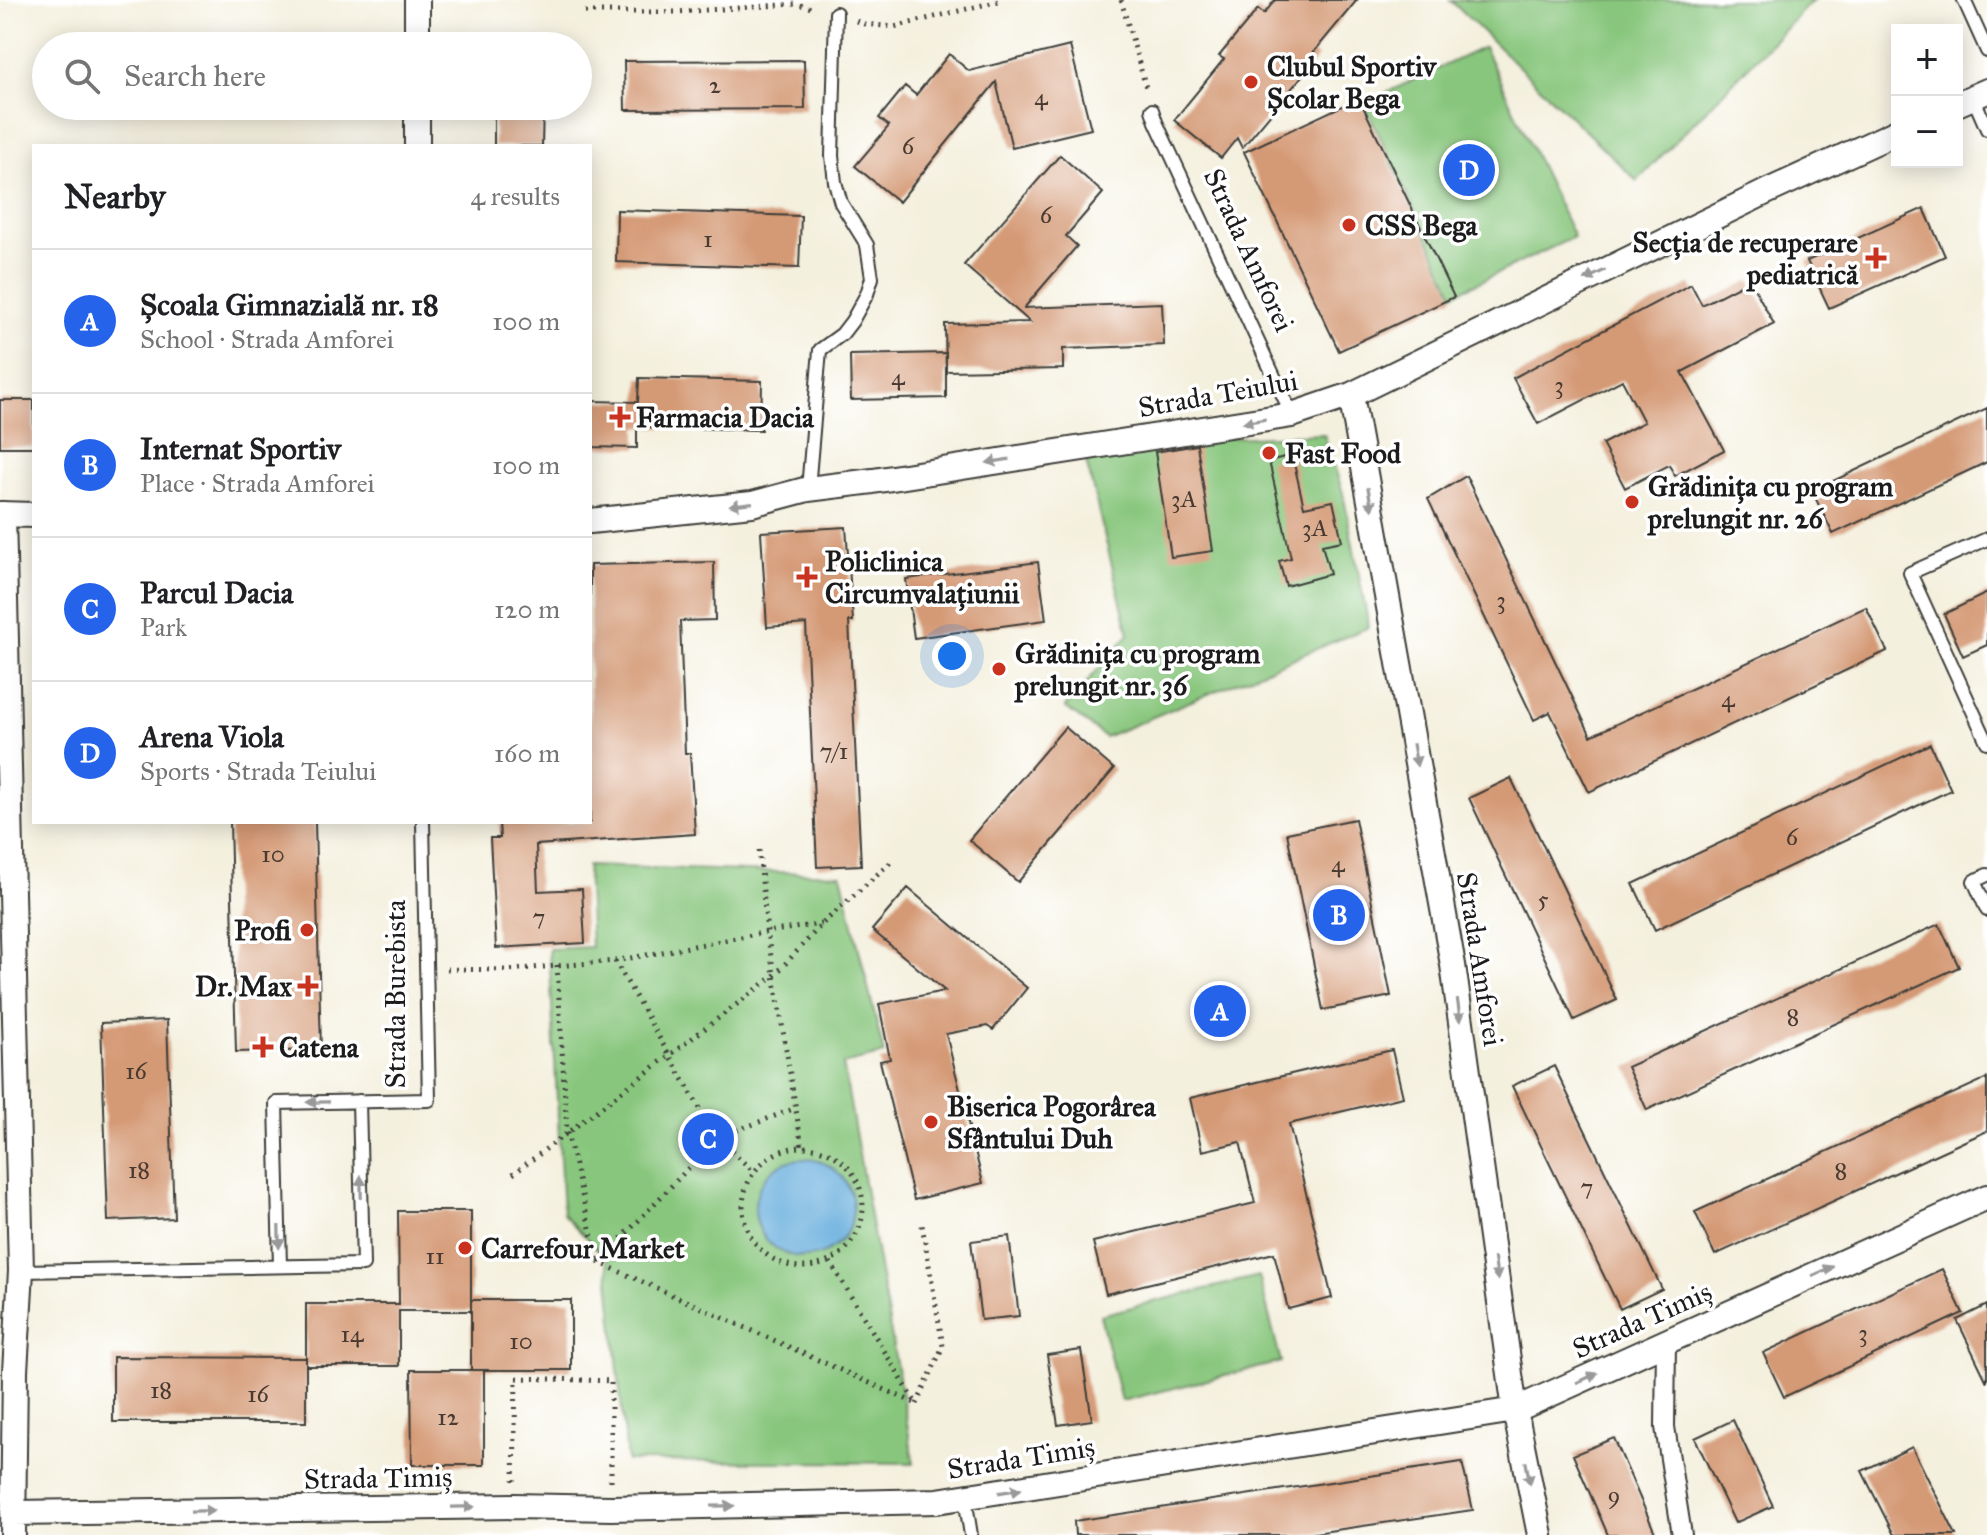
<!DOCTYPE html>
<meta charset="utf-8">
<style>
body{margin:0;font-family:"IM FELL Great Primer",serif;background:#f6f6f6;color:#202124}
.controls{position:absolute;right:24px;top:24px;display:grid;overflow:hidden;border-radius:0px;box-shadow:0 4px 20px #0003}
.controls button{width:72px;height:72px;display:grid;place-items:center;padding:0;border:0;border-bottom:2px solid #e0e0e0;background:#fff;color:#202124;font:40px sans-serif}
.you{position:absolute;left:952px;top:656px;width:28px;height:28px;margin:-20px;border:6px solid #fff;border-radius:50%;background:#1a73e8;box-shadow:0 0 0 12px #1a73e833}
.badge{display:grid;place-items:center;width:52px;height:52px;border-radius:50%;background:#2563eb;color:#fff;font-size:26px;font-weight:700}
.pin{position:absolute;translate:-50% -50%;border:4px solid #fff;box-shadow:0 2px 8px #0006}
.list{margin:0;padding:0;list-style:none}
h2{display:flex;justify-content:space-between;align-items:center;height:104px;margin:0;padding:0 32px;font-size:34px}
h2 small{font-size:26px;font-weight:400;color:#757577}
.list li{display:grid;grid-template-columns:52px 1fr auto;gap:24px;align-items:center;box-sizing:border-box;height:144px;padding:0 32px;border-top:2px solid #e0e0e0}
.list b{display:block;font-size:30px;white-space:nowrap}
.list p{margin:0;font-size:26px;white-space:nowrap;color:#757577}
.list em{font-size:26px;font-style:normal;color:#757577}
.icon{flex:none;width:44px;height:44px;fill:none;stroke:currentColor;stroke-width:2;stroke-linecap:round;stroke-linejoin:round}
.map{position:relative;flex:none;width:1987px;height:1535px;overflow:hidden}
.search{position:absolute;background:#fff;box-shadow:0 4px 20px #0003;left:32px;top:32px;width:560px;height:88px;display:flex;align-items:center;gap:20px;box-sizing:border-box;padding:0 28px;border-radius:44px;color:#757577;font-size:30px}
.panel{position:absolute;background:#fff;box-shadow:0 4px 20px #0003;left:32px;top:144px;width:560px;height:680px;border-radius:0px}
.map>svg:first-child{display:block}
.green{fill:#88c67d;stroke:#52714c;stroke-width:2}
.water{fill:#66addd;stroke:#41647c;stroke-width:2}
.building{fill:#d49975}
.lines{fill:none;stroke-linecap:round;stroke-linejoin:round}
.service-casing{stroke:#3c3c39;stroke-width:16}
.pedestrian-casing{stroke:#3c3c39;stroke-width:22}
.minor-casing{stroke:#3c3c39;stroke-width:28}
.path{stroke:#3c3c39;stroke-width:5;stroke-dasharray:2 6;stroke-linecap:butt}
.service{stroke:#fff;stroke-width:12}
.pedestrian{stroke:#fff;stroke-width:18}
.minor{stroke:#fff;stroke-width:24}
.oneway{fill:#999}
.poi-dot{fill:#c8321e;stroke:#fff;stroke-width:3}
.labels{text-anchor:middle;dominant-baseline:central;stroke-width:7;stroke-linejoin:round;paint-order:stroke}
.number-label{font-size:24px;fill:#4a3b32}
.poi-label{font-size:28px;font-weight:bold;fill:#1c1c1c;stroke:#fff;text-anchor:start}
.street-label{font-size:28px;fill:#1c1c1c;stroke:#fff}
</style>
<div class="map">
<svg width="1987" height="1535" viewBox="0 0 1987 1535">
<rect width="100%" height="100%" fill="#fff"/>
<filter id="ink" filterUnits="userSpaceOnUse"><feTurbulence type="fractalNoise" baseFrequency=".0125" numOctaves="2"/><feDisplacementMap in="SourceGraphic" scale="16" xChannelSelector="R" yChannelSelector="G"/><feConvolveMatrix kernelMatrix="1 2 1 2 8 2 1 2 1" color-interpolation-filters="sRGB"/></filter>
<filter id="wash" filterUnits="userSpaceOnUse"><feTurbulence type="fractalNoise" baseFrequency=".006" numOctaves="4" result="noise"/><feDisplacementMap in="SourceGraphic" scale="32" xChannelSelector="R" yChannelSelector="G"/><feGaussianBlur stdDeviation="1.8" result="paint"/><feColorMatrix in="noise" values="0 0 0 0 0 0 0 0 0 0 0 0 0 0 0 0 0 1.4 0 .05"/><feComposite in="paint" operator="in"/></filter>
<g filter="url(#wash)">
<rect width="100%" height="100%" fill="#f4f0de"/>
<!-- green -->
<path class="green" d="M1450,0h363l-176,181z
M1484,47l90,190 -120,57 -90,-191z
M1324,434l19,59 26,134 -264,110 -40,-30 64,-73 -44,-177 137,-19z
M587,866l254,8 43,180 -41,10 71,399 -287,-2 -20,-202 -44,-45 -14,-265 42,-2z
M1259,1276l22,86 -160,39 -21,-86z"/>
<!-- water -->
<path class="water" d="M755 1208a49 49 0 1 1 98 0a49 49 0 1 1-98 0Z"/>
<g id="blocks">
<!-- building -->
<path class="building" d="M1275,0h82l-44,53 5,4 -76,91 -5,-10 -16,20 -47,-38 50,-61 -5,-3 39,-47 6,5z
M1070,46l21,83 -79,19 -16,-66 -97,120 -44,-36 34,-40 -10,-8 26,-32 11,9 33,-41 20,17z
M804,60l1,49 -180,1 -1,-49z
M1359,98l95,199 -115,54 -95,-199z
M494,106h49l-1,40h-48z
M1060,155l43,38 -37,43 11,10 -53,62 138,-5 2,42 -101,4v20l-117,2 -1,-47 85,-2 -66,-57z
M1924,208l21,48 -116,52 -22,-47z
M617,210l184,6 -2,52 -183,-6z
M1750,280l24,44 -92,48 42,78 -49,26 -6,-11 -44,23 -23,-44 42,-22 -22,-42 -84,44 -25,-46 178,-94 11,21z
M946,353v45l-95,2 -1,-45z
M639,378l123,3 -1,49 -124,-3v21l-47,-1v-46l48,1z
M0,400h34v47h-34z
M1987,408v54l-154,72 -21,-43z
M1197,445l16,106 -42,6 -16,-105z
M1292,455l12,52 29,-6 9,40 -20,4 8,29 -44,12 -7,-25 12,-3 -22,-97z
M1466,476l125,260 275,-129 21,44 -298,141 -39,-80 -16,8 -106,-221z
M846,527l7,94h-4l12,244 -44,2 -11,-243 -39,3 -6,-95z
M714,562l1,58 -35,1 5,132h5l5,81 -159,11 2,46 44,-2 3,54 -89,5 -6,-110h10l-1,-16h91v-257z
M1038,562l8,58 -132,18 -8,-59z
M1987,593v52l-24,11 -19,-42z
M1065,727l49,42 -96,113 -49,-42z
M1930,744l21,46 -296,140 -22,-46z
M1511,778l106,222 -43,20 -105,-222z
M1355,819l36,177 -68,14 -36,-177z
M230,822h85l6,228 -85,2z
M908,888l119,100 -34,42 -6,-4 -41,8 37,149 -69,17 -34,-139 10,-2 -11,-55 66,-13 -73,-61z
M1939,924l20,43 -312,143 -20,-43z
M167,1020l7,198 -66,3 -7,-198z
M1392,1050l11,47 -114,27 43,174 -44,11 -14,-56 -168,41 -13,-52 162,-39 -15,-61 -38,9 -12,-53z
M1554,1066l108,223 -42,20 -108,-223z
M1987,1078v53l-272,124 -20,-43z
M398,1211h73v100h-72v55h-93v-62h93z
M1009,1236l10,80 -38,4 -10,-79z
M1942,1269l21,44 -179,84 -21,-44z
M471,1300h100v70h-100z
M1987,1305v77l-30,-62z
M1081,1350l11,70 -34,5 -11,-70z
M113,1357l193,1v64h-193z
M411,1370h73v95h-72z
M1733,1420l40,86 -38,17 -40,-85z
M1614,1438l42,97h-48l-35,-80z
M1912,1447l44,88h-62l-32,-64z
M1462,1462l11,48 -172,25h-226l-1,-14z"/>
</g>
</g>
<g filter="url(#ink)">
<use href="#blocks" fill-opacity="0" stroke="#3c3c39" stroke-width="2"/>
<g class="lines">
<defs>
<path id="service" d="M1964,0l23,51
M1973,97l14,32
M1152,110l4,12 136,293
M808,489l12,-139 22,-16 10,-13 15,-27 5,-16 -5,-33 -26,-42 -6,-21 -3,-26 4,-143
M1987,539l-77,34 77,169
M1987,875l-13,6 13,29
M280,1266l-4,-163 153,-3 -6,-278
M21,1271l342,-6 -4,-164
M965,1498l6,37"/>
<path id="pedestrian" d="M1666,1342l-1,85 17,108"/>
<path id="minor" d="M417,46v-46
M1957,104l30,-13
M417,146v-40
M1351,395l102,570 62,445 25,125
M0,514l34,1
M3,514l18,757 -6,100 -2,164
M590,521l162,-17 56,-15 65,-8 419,-66 59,-20 415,-203 131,-60
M13,1513l501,-7 97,2 326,-7 578,-91 472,-213"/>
</defs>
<!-- service casing -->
<use href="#service" class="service-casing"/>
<!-- pedestrian casing -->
<use href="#pedestrian" class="pedestrian-casing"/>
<!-- minor casing -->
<use href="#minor" class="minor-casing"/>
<!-- path -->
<path class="path" d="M1121,0l26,91
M585,12h92l119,-8 20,5
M856,21l8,3 30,3 109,-27
M759,850l8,82 35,215
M615,961l102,177 37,34
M557,965l10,167 31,130
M447,969l61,1 107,-9 152,-29 54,-8
M743 1207a60 60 0 1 1 120 0a60 60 0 1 1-120 0Z
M513,1174l261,-198 48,-52 69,-62
M598,1262l319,142
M599,1262l118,-124 79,-30
M830,1262l86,141
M917,1404l26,-58 -21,-121
M514,1481l2,-103 95,3v104"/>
<!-- service -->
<use href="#service" class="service"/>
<!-- pedestrian -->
<use href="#pedestrian" class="pedestrian"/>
<!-- minor -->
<use href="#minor" class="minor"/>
</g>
<!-- one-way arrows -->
<defs><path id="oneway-solid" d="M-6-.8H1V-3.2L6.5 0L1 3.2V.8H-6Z" transform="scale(2)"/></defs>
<g class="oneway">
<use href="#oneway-solid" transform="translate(1595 275) rotate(154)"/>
<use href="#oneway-solid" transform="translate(1254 421) rotate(171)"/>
<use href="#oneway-solid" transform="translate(998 461) rotate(171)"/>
<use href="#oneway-solid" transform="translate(1370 499) rotate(80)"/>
<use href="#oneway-solid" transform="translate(741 504) rotate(173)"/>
<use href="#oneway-solid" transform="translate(1415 755) rotate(80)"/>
<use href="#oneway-solid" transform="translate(1459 1011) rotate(82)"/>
<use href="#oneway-solid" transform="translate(318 1102) rotate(179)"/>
<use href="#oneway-solid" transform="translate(361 1187) rotate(-91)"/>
<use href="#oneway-solid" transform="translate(279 1237) rotate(89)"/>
<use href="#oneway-solid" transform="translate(1496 1269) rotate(82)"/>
<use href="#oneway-solid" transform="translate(1823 1271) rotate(-24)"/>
<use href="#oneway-solid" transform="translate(1587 1378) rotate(-24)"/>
<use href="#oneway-solid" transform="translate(1528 1473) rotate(79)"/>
<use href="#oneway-solid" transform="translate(1010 1491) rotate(-9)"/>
<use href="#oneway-solid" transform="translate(723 1506) rotate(-1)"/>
<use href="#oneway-solid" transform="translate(463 1507) rotate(-1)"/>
<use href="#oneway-solid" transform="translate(203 1511) rotate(-1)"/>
</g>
</g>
<!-- markers -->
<g class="poi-dot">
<circle cx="1251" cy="82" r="8"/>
<circle cx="1349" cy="225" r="8"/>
<path d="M1872 246h8v8h8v8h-8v8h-8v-8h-8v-8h8z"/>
<path d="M616 405h8v8h8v8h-8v8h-8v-8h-8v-8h8z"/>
<circle cx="1269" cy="453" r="8"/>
<circle cx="1632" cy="502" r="8"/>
<path d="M803 565h8v8h8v8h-8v8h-8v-8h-8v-8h8z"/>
<circle cx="999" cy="669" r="8"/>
<circle cx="307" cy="930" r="8"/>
<path d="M304 974h8v8h8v8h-8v8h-8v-8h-8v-8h8z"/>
<path d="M259 1035h8v8h8v8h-8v8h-8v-8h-8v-8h8z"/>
<circle cx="931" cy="1122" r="8"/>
<circle cx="465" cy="1248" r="8"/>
</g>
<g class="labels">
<!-- number labels -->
<g class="number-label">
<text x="715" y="85">2</text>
<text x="1041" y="97">4</text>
<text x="908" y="146">6</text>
<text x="1046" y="215">6</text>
<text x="708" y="239">1</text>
<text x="898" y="377">4</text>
<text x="1559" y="385">3</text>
<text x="1184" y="499">3A</text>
<text x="1315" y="528">3A</text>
<text x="1501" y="600">3</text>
<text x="1728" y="699">4</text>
<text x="834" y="751">7/1</text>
<text x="1792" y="837">6</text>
<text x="273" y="854">10</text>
<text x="1338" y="864">4</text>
<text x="1543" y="899">5</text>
<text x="539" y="917">7</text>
<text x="1793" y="1017">8</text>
<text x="136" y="1071">16</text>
<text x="139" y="1170">18</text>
<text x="1841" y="1171">8</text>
<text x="1587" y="1187">7</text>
<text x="435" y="1256">11</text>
<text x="1863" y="1333">3</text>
<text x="352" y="1334">14</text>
<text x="521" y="1341">10</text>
<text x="161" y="1390">18</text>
<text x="258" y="1394">16</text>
<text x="448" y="1417">12</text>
<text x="1614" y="1495">9</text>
</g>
<!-- poi labels -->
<g class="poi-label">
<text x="1267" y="66">Clubul Sportiv<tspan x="1267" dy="32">Școlar Bega</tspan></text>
<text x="1365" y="225">CSS Bega</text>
<text x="1858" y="242" text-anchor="end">Secția de recuperare<tspan x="1858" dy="32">pediatrică</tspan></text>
<text x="636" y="417">Farmacia Dacia</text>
<text x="1285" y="453">Fast Food</text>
<text x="1648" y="486">Grădinița cu program<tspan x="1648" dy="32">prelungit nr. 26</tspan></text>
<text x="825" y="561">Policlinica<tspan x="825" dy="32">Circumvalațiunii</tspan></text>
<text x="1015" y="653">Grădinița cu program<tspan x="1015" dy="32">prelungit nr. 36</tspan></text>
<text x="291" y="930" text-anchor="end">Profi</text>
<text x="292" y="986" text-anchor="end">Dr. Max</text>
<text x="279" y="1047">Catena</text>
<text x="947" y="1106">Biserica Pogorârea<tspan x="947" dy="32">Sfântului Duh</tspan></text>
<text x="481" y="1248">Carrefour Market</text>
</g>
<!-- street labels -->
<g class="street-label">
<text transform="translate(1249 250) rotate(65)">Strada Amforei</text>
<text transform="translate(1218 394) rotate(-10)">Strada Teiului</text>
<text transform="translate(1480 959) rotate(81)">Strada Amforei</text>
<text transform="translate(395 994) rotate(-90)">Strada Burebista</text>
<text transform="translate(1642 1320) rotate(-24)">Strada Timiș</text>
<text transform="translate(1021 1458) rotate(-9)">Strada Timiș</text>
<text transform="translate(378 1478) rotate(-1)">Strada Timiș</text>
</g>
</g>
</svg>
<div class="controls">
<button>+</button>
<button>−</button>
</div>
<div class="you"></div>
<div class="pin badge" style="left:1220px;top:1011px">A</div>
<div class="pin badge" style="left:1339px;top:915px">B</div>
<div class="pin badge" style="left:708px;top:1139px">C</div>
<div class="pin badge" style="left:1469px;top:170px">D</div>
<div class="search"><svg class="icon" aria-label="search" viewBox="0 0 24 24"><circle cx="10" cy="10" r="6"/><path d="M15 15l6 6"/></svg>Search here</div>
<section class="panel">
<h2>Nearby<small>4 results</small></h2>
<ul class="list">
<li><span class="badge">A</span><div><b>Școala Gimnazială nr. 18</b><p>School · Strada Amforei</p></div><em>100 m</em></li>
<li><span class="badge">B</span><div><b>Internat Sportiv</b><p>Place · Strada Amforei</p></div><em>100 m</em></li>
<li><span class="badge">C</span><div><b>Parcul Dacia</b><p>Park</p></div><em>120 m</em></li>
<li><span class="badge">D</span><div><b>Arena Viola</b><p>Sports · Strada Teiului</p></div><em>160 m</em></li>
</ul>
</section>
</div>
